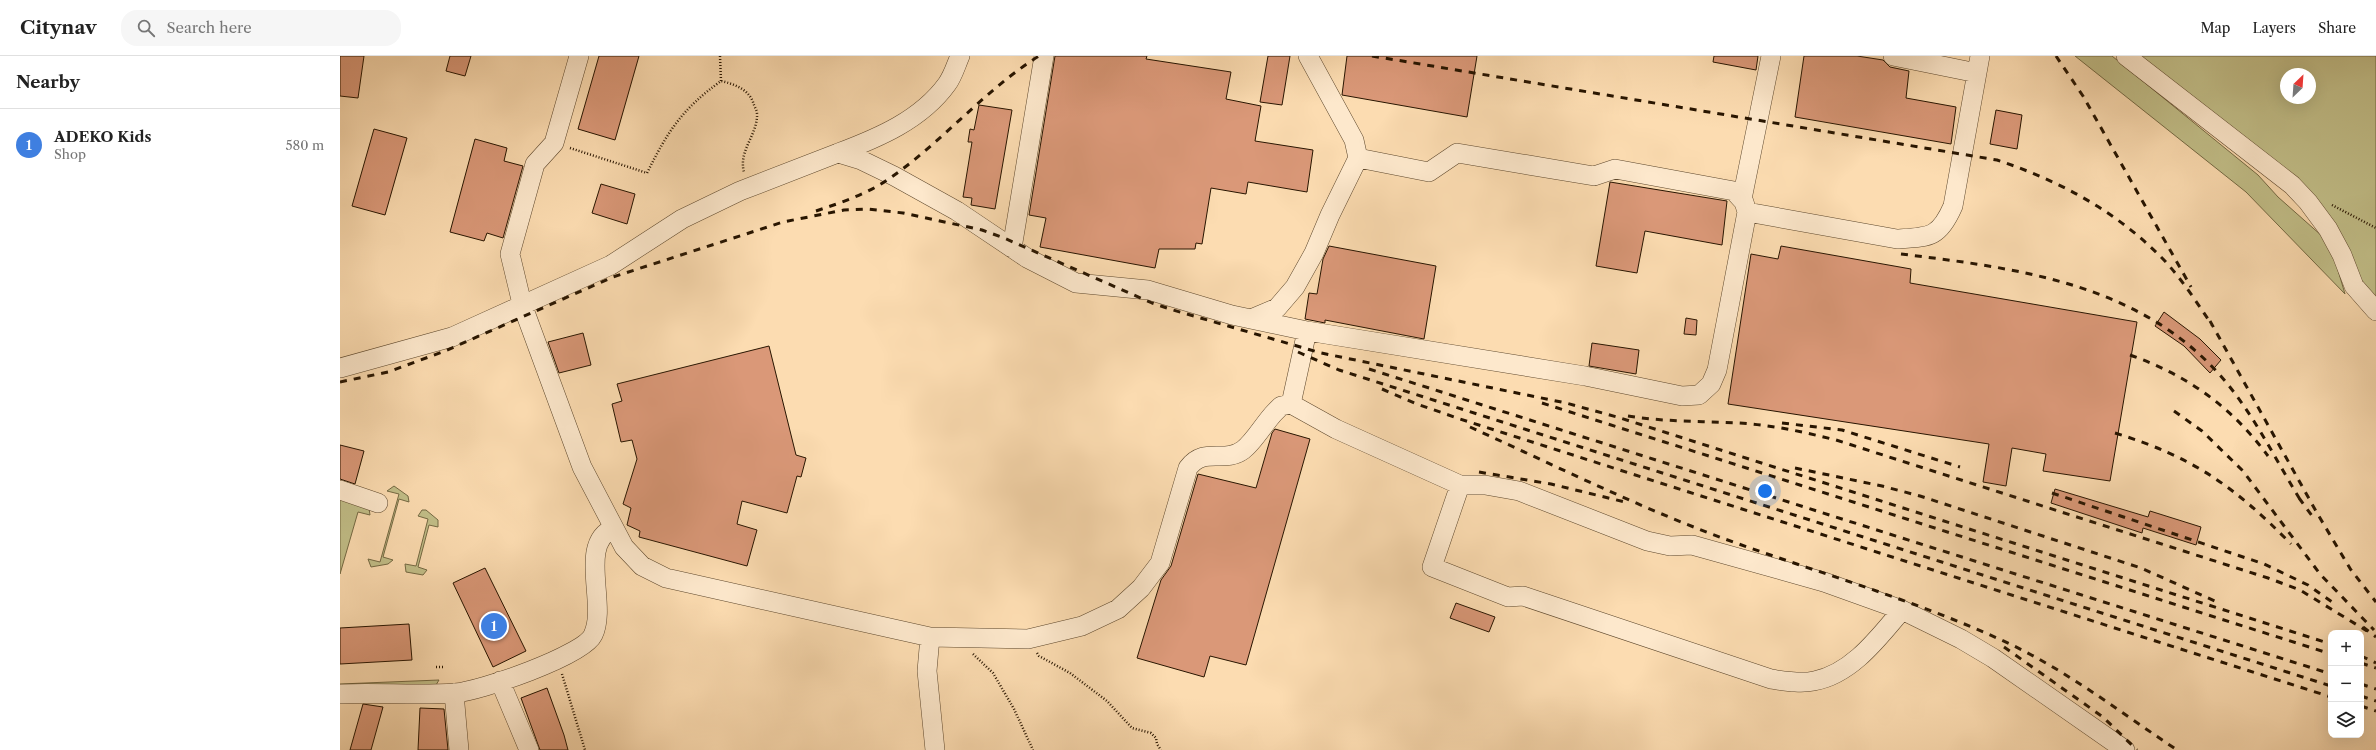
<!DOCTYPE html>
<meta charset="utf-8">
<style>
body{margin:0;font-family:"Libre Caslon Text",serif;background:#f6f6f6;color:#222}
.controls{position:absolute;right:12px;bottom:12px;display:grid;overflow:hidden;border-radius:8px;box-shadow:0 4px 16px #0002}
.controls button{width:36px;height:36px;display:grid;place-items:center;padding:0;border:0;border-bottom:1px solid #e0e0e0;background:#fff;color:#222;font:20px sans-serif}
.compass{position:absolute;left:1940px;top:12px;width:36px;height:36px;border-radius:50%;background:#fff;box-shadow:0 4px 16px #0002;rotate:25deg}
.you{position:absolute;left:1425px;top:435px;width:14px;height:14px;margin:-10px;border:3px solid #fff;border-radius:50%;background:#1a73e8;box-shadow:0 0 0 6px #1a73e833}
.badge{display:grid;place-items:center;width:26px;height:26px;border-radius:50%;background:#111827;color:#fff;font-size:13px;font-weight:700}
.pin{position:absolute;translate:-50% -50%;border:2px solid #fff;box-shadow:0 1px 4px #0006}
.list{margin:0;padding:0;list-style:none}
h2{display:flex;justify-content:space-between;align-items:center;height:52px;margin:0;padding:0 16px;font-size:17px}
h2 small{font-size:13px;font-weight:400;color:#767676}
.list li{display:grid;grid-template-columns:26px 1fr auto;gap:12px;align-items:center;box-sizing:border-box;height:72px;padding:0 16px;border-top:1px solid #e0e0e0}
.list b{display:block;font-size:15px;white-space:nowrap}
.list p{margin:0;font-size:13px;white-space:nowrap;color:#767676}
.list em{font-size:13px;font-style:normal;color:#767676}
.icon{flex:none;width:22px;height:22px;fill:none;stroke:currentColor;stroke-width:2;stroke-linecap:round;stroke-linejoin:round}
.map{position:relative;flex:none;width:2036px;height:694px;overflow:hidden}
header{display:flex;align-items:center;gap:24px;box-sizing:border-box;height:56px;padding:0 20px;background:#fff;border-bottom:1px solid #e0e0e0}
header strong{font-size:19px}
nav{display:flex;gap:22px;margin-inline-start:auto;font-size:14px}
.search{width:280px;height:36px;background:#f6f6f6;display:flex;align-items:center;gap:10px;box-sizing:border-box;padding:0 14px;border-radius:16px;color:#767676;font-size:15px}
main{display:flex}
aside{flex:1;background:#fff}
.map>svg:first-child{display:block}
.green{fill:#c2bf89;stroke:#756a44;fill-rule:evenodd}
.building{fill:#da9878;stroke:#281500}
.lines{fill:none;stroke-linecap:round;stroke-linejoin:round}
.minor-casing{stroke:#5d472c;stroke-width:20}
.path{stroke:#281500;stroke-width:2.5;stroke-dasharray:1 2;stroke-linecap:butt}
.minor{stroke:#fde8cc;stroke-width:19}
.rail{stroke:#281500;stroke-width:3;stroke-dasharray:7 7;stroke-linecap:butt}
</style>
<header>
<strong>Citynav</strong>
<div class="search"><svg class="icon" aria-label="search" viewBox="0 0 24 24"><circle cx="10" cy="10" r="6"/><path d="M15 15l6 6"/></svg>Search here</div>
<nav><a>Map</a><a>Layers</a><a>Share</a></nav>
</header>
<main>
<aside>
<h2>Nearby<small></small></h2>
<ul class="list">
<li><span class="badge" style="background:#3f7fe0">1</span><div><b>ADEKO Kids</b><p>Shop</p></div><em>580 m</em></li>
</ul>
</aside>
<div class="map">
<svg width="2036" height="694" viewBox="0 0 2036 694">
<rect width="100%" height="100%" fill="#fcdcb1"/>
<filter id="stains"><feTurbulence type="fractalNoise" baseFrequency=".005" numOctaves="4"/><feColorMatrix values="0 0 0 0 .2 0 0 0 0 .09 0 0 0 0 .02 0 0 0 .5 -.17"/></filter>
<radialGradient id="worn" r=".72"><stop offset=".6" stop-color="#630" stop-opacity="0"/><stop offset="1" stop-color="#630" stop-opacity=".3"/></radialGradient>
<!-- green -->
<path class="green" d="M1735,0h37l146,119 20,22 44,39 13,24 10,34 -99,-102z
M1796,0h240v243l-23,-30 -14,-36zM1946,18h24v24h-24z
M54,430l14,10 1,6 -10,-3 -16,58 10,3 -5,4 -17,3 -3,-8 12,3 19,-68 -12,-3z
M0,439l29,13 1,7 -12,-3 -18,62z
M82,454h4l12,10v7l-9,-2 -11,42 9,3 -4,5 -17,-3 -1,-8 11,2 12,-47 -10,-3z
M99,624l-3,5 -96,4v-5z"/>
<!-- building -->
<path class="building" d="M0,0h24l-6,42 -18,-2z
M110,0h21l-6,20 -19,-5z
M259,0h40l-24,84 -37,-11z
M715,0h92l-1,3 85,13 -5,27 35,7 -6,35 58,9 -6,42 -59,-10 -2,12 -35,-6 -9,56 -6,-1 -1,6h-36l-4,19 -115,-21 6,-29 -17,-3z
M928,0h22l-8,49 -22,-3z
M1007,0h130l-10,61 -125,-22z
M1374,0h44l-2,14 -43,-8z
M1464,0h53l26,4 7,7 19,4 -3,27 50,9 -5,37 -156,-27z
M639,49l33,5 -17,99 -24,-4 1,-7 -9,-1 9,-55h-4l2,-13 4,1z
M1656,54l26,5 -5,34 -27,-5z
M34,73l33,9 -22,77 -33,-9z
M135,83l32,9 -3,13 19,5 -20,72 -16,-5 -3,8 -34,-9z
M1270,126l117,19 -5,44 -77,-14 -8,42 -41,-7z
M261,128l34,10 -8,30 -35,-11z
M989,190l107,20 -12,73 -99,-19v3l-20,-4 4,-26 8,1 6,-35z
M1441,190l130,23 -1,14 227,39 -27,159 -67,-10 3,-17 -34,-6 -6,38 -23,-4 6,-38 -261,-40 23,-150 27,5z
M1824,256l36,27 21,21 -11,13 -26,-27 -29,-20z
M1346,262l11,2 -1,15 -12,-1z
M243,277l8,32 -32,8 -11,-31z
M1252,287l47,7 -3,24 -47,-8z
M429,290l27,109 10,3 -5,19 -4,-1 -10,37 -45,-12 -5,23 20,6 -10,36 -108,-29 1,-6 -13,-6 4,-17 -8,-4 14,-45 -5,-19 -11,2 -9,-38 10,-3 -5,-17z
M935,373l35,10 -64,226 -36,-9 -6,21 -67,-19 24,-78 10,-14 27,-92 58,14 16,-55z
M0,389l24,6 -9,33 -15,-5z
M1715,433l93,28 2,-6 51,16 -5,18 -53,-17 -1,5 -91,-30z
M145,512l41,83 -33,16 -40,-84z
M1116,547l39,14 -6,15 -39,-14z
M69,568l3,36 -72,4v-36z
M207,632l17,47 4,15h-28l-19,-52z
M23,648l20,3 -12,43h-21z
M80,652l24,1 4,41h-30z"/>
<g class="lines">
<defs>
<path id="minor" d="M239,0l-25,87 -19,21 -25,90 12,50 60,163 42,80 18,19 24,12 264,59 98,2 54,-13 36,-17 23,-21 19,-25 28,-95c16,-22 36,-4 55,-18 11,-8 22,-28 32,-38l6,-6 10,-2 45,25 124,56h25l34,6 128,50 23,5 22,-1 132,37 78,28 59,29 32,19 132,92
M1553,0l84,17
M1786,0l166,129 16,17 20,27 14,26 12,31 22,25
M498,97c40,-15 83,-33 109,-69 6,-8 9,-19 13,-28
M1402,143l29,-143
M1407,156l150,27c33,-2 42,-1 56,-33l27,-150
M672,192l32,-192
M911,263l26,-11 18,-21 19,-34 16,-38 28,-57 -4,-18 -46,-84
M0,312l112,-31 159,-72 71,-46 58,-28 98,-38 23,7 33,16 63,35 70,47 49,25 72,7 84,25 75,16 278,45 97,20 17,-1 12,-11 6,-14 30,-158 -3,-10 -10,-11 -119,-22 -21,7 -137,-23 -28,19 -71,-14
M951,348l16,-73
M1120,429l-28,82 76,30 15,-1 248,83c14,2 29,5 43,2 38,-7 65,-44 88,-71
M0,434l38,13
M590,581l-3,34 8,79
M160,625l29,69
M114,637l5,57
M0,638c38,-2 77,2 115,-1 25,-2 128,-37 138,-58 15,-30 -16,-92 21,-107"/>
</defs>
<!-- minor casing -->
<use href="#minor" class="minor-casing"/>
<!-- path -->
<path class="path" d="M380,0l1,25
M230,92l77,25c21,-42 35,-64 74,-92 13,3 27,8 32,21 1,4 4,8 4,12 1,20 -19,37 -13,58
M1992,149l44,23
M697,597l2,3 31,17 37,28 25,27 19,5 5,5 1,6 4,6
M633,598l20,19 21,36 19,41
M96,611h8
M222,618l23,76"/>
<!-- minor -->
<use href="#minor" class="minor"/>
<!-- rail -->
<path class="rail" d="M1032,0l625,104c63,21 119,51 166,99 19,20 34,44 49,66
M1716,0l27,40 108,191
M476,155c27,-9 54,-18 77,-35 51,-36 93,-87 146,-120
M1561,198c115,14 236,29 318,120 34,38 56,85 82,127
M1870,265l107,192 34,57 25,32
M958,296l41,18 88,28 904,288
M1790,299c57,20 102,52 138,101
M1029,313l962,305
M0,326l48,-10 57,-21 168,-74 170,-55 61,-12 24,-1 35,4 79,17 22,8 148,65 21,7 148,43 245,50 51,14 714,227
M1042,333l35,15 43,15 871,278
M1202,347l789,251
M1834,355l28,20 41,40 77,103 54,56
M1288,360c37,6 74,5 111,7 33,2 65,9 97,17l432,138 32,12 67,41
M1442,367l60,7 118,37
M1130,371c84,38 168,80 255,112 96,35 194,62 287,106 58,28 111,69 165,105
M1775,377c78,24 119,53 176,111
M1455,412l87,18 38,10 221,72 76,34
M1139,416l72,12 78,19
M1712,437l212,71 44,21 24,17
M1959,442l16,22
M2023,571l13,10
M1664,591l99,70 34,33
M2021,600l15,7
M2021,607l15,5
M2021,628l15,5
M2021,640l15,5
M2021,650l15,5"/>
</g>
<rect width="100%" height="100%" filter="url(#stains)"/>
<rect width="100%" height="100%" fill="url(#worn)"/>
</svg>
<div class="controls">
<button>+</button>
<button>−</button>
<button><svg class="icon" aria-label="layers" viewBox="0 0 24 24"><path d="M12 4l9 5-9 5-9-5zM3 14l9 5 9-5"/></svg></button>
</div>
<svg class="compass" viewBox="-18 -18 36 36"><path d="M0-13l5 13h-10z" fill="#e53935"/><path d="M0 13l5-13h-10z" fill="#767676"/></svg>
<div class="you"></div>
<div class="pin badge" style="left:154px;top:570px;background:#3f7fe0">1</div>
</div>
</main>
